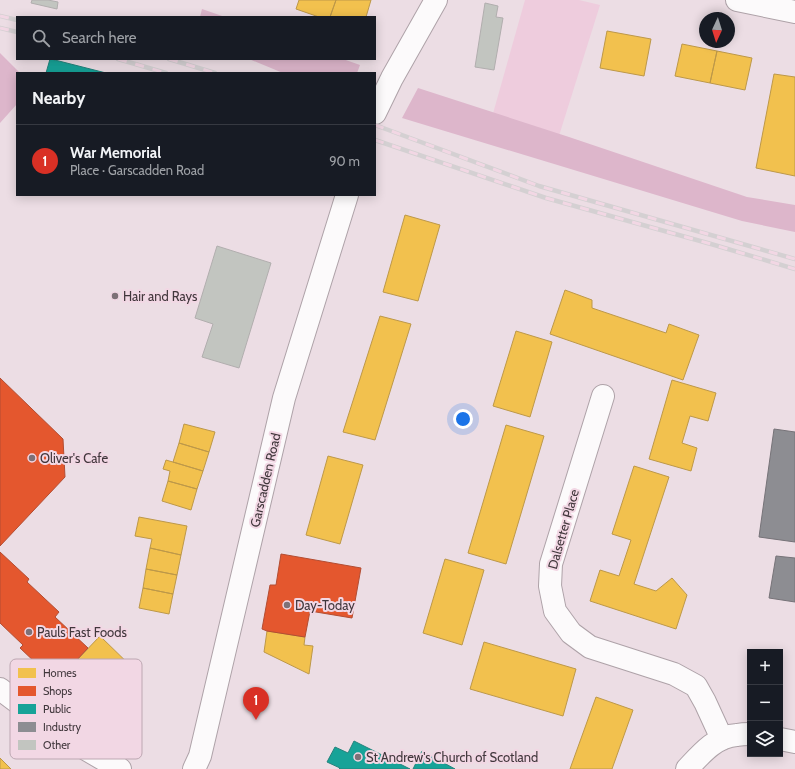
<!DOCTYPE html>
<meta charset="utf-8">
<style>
body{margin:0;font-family:Cabin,sans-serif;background:#20242c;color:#f1f3f6}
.controls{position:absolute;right:12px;bottom:12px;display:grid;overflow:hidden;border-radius:0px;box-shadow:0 2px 10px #0003}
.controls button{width:36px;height:36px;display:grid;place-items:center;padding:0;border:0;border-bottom:1px solid #363941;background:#171b24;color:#f1f3f6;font:20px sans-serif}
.compass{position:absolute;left:699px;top:12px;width:36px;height:36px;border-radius:50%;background:#171b24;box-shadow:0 2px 10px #0003;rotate:184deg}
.you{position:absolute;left:463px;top:419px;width:14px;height:14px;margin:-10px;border:3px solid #fff;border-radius:50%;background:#1a73e8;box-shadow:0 0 0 6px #1a73e833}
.badge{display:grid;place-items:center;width:26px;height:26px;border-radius:50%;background:#d93025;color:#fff;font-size:13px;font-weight:700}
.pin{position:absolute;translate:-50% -33px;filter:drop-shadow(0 1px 2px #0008)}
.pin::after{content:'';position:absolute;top:21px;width:14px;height:12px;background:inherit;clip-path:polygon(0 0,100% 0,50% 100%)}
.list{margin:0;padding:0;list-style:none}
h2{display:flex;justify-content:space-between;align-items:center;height:52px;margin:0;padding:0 16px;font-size:17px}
h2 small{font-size:13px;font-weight:400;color:#9ea1a6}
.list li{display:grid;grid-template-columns:26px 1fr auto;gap:12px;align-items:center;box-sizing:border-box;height:72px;padding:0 16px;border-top:1px solid #363941}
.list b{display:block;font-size:15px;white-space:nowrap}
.list p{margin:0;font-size:13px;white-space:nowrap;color:#9ea1a6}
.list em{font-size:13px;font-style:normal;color:#9ea1a6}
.icon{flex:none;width:22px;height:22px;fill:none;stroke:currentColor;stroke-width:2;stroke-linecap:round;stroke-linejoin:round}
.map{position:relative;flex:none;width:795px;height:769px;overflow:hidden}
.search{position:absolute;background:#171b24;box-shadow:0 2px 10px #0003;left:16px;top:16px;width:360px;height:44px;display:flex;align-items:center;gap:10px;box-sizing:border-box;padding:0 14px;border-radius:0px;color:#9ea1a6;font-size:15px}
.panel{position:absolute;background:#171b24;box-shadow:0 2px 10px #0003;left:16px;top:72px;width:360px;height:124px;border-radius:0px}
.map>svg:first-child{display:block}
.green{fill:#ecd}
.forest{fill:#ddb6cb}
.homes{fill:#f2c14e;stroke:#bd9849}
.shops{fill:#e4572e;stroke:#b34d32}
.public{fill:#17a398;stroke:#24837c}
.industry{fill:#8d8d92;stroke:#767378}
.building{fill:#c2c5c0;stroke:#b1aeae}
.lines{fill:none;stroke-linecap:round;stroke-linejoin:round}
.minor-casing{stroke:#aea2a8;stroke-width:24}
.minor{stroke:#fcfafb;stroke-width:22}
.rail-casing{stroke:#d4d0d2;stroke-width:4.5}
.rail{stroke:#f2d7e4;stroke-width:3;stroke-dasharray:9;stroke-linecap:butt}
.poi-dot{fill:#7d7177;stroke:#f2d7e4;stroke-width:1.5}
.labels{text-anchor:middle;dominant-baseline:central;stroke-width:4;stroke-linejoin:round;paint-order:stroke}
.poi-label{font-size:13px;fill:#41373c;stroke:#f2d7e4;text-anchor:start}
.street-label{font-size:13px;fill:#41373c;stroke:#f2d7e4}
.key{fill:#f2d7e4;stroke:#bda7b2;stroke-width:1}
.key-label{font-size:11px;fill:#41373c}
</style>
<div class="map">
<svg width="795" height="769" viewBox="0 0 795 769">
<rect width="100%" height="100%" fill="#ecdde4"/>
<!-- green -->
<path class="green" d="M525,0h54l21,5 -42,134 -66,-22z"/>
<!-- forest -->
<path class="forest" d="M202,9l23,8h-25z
M0,53l20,20h-3v31l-17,19z
M249,59h94l17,6 -3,8h-74z
M418,88l151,49 178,60 48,8v27l-53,-11 -340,-103z"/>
<!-- homes -->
<path class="homes" d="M299,0h37l-6,17h-11l-23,-8z
M336,0h35l-5,17h-36z
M607,31l44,8 -7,37 -44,-8z
M682,44l35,7 -7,32 -35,-7z
M717,51l35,7 -7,32 -35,-7z
M774,74l21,3v99l-39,-8z
M405,215l35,10 -22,76 -35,-9z
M565,290l27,10v8l74,25 3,-9 30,11 -16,45 -133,-46z
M380,316l31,8 -36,116 -32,-8z
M516,331l36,11 -22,75 -37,-11z
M672,380l44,13 -8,28 -18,-5 -8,27 15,5 -6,23 -42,-12z
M184,424l31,8 -6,20 -30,-9z
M506,425l38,11 -38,128 -38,-11z
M179,443l30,9 -6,19 -30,-9z
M328,456l35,9 -23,79 -34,-9z
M166,460l37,11 -6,18 -29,-8 2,-10 -7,-2z
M634,466l35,11 -35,107 22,7 16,-13 15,17 -11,34 -86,-28 10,-31 19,6 12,-36 -19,-6z
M168,481l29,8 -6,21 -29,-9z
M139,517l48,9 -6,29 -31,-7 2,-9 -17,-3z
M150,548l31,7 -4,20 -31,-6z
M445,559l39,11 -22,75 -39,-12z
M146,569l31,6 -4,19 -30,-6z
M143,588l30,6 -4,20 -30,-6z
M267,631l38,6 -1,8 9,1 -4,28 -45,-22z
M100,636l39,38 -43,46 -40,-38z
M484,642l92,27 -13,47 -93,-27z
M596,697l37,13 -21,59h-42z
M0,758l11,11h-11z"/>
<!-- shops -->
<path class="shops" d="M0,378l63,61 2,38 -65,69z
M0,552l29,27 -2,3 32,30 -4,5 33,31 -32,34 -36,-34 3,-3 -23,-22z
M281,554l80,14 -9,50 -42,-7 -5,26 -38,-6 -5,-2 8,-44h6z"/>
<!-- public -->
<path class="public" d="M50,59h1l55,14h-60z
M354,741l56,28h-71l1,-1 -13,-6 8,-15 13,6z
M422,751l33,18h-42z"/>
<!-- industry -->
<path class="industry" d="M774,429l21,3v110l-36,-5z
M776,556l19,2v44l-26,-4z"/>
<!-- building -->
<path class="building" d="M32,0h16l10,2 -1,7 -26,-6z
M485,3l13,3 -2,11 7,1 -9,52 -19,-3z
M217,246l54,17 -32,105 -37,-11 11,-33 -18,-6z"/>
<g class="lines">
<defs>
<path id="minor" d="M737,0l58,12
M375,113l17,-35 44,-78
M603,396l-52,168 -1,22 5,25 16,22 19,14 84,27 22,12 9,16 17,37
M0,689l60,45 60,35
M780,739l15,3
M194,769l6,-13 84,-358 63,-203
M687,769c14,-15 29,-33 50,-34 5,-1 9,-1 13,-1"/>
</defs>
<!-- minor casing -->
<use href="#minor" class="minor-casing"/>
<!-- minor -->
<use href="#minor" class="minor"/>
<defs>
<path id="rail" d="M0,16l17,4
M0,28l17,4
M118,59l48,14
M169,59l46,14
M375,125l164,61 256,73
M375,140l171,58 165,46 84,25"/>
</defs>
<!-- rail casing -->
<use href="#rail" class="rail-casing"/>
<!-- rail -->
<use href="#rail" class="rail"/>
</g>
<!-- markers -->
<g class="poi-dot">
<circle cx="115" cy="296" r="4"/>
<circle cx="32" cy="458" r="4"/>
<circle cx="287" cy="605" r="4"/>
<circle cx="29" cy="632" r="4"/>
<circle cx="358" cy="757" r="4"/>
</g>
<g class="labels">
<!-- poi labels -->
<g class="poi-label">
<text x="123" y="296">Hair and Rays</text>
<text x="40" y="458">Oliver's Cafe</text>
<text x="295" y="605">Day-Today</text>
<text x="37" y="632">Pauls Fast Foods</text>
<text x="366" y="757">St Andrew's Church of Scotland</text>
</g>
<!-- street labels -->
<g class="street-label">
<text transform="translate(265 480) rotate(-77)">Garscadden Road</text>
<text transform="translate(563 529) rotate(-74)">Dalsetter Place</text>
</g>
</g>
<!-- legend -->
<rect x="10" y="659" width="132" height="100" rx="6" class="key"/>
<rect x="18" y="668" width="18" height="10" fill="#f2c14e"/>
<rect x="18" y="686" width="18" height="10" fill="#e4572e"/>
<rect x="18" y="704" width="18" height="10" fill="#17a398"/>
<rect x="18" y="722" width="18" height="10" fill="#8d8d92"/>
<rect x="18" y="740" width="18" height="10" fill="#c2c5c0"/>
<g class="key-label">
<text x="43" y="677">Homes</text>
<text x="43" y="695">Shops</text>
<text x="43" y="713">Public</text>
<text x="43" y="731">Industry</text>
<text x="43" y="749">Other</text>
</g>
</svg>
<div class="controls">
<button>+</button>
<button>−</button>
<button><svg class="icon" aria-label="layers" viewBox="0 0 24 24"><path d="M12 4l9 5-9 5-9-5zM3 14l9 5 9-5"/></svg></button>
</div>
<svg class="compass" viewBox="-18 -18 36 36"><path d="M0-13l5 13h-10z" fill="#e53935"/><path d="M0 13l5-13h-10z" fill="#9ea1a6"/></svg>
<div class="you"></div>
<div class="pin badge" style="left:256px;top:720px">1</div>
<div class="search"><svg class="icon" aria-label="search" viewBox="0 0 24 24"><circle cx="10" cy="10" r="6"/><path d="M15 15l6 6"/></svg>Search here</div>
<section class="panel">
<h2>Nearby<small></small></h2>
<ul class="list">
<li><span class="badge">1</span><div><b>War Memorial</b><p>Place · Garscadden Road</p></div><em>90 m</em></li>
</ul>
</section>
</div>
